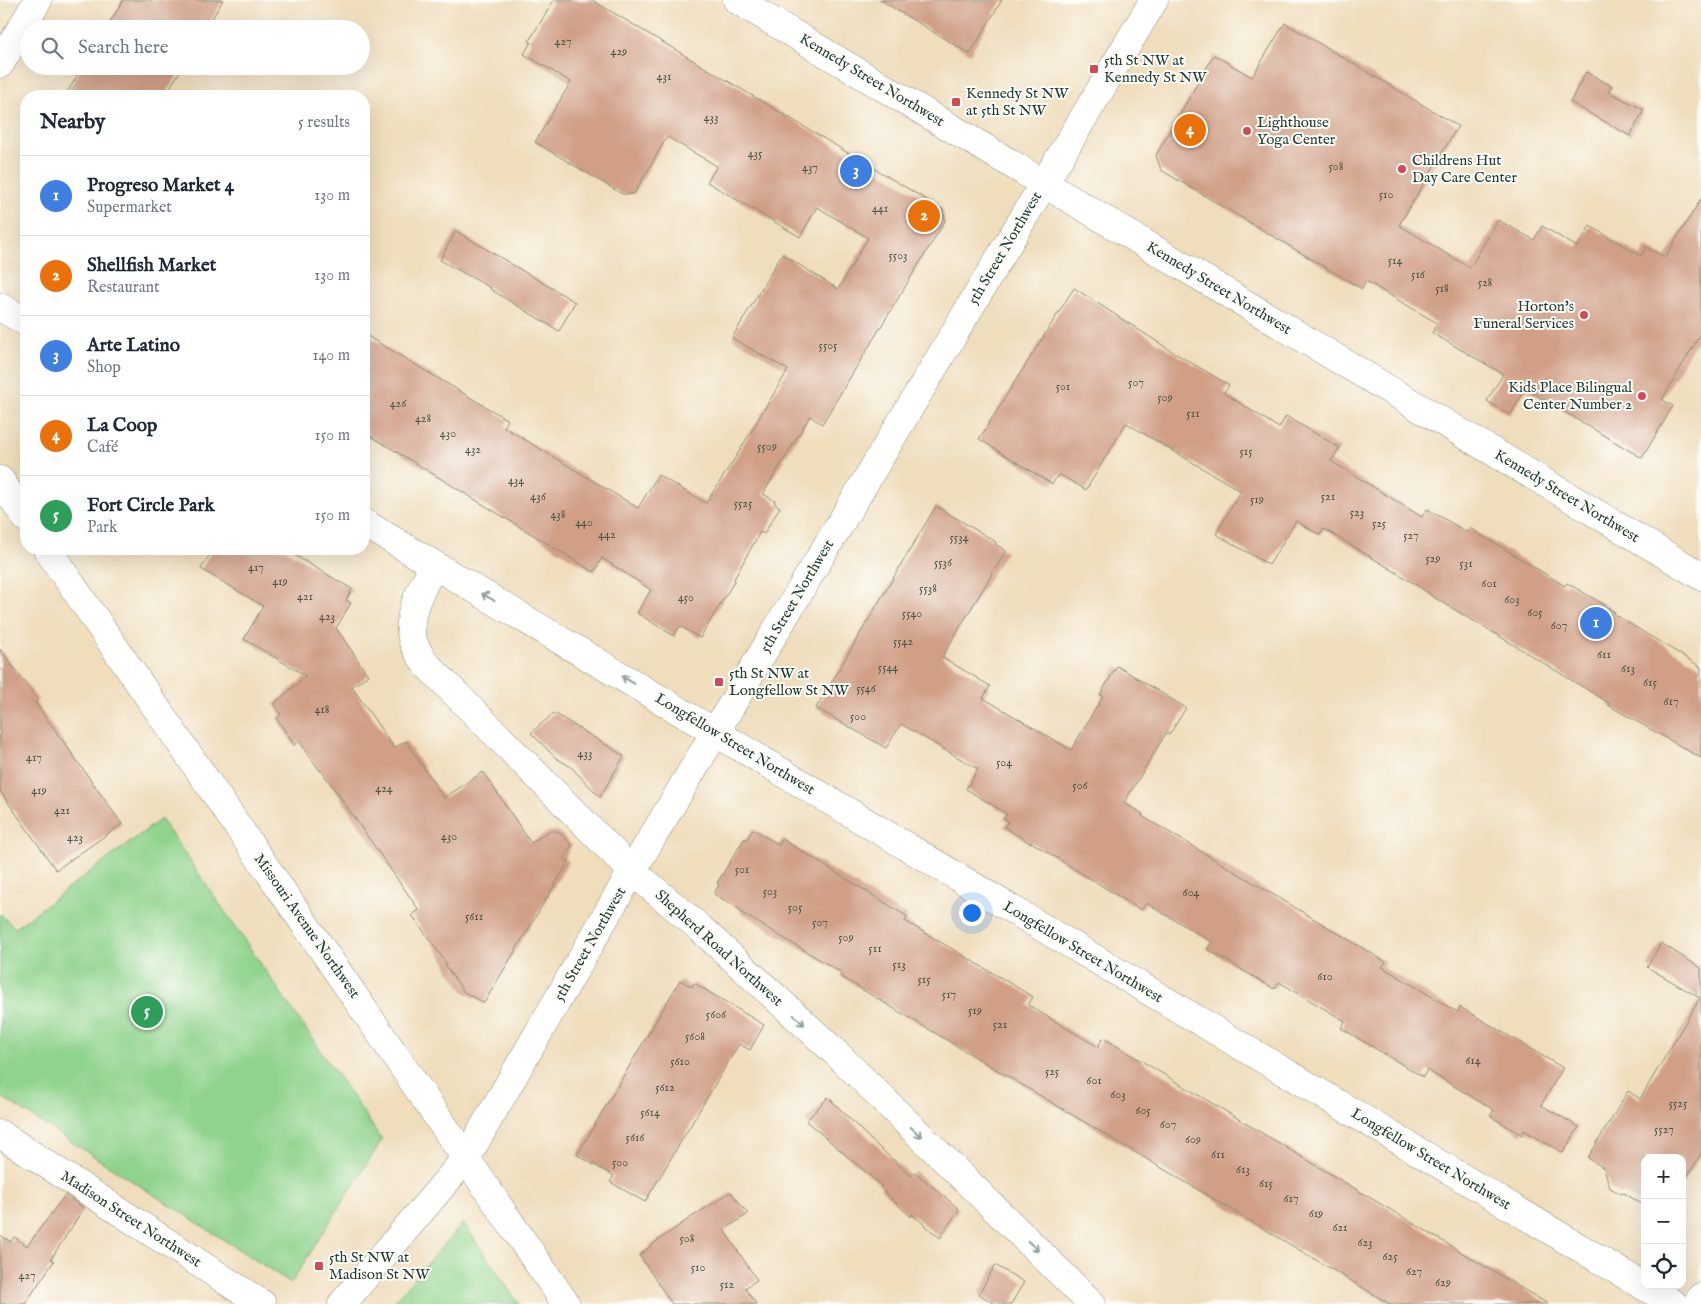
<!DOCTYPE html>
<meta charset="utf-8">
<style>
body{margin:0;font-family:"IM FELL English",serif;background:#f6f6f7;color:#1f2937}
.controls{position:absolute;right:15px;bottom:15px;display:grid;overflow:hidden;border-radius:10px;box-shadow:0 5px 20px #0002}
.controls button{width:45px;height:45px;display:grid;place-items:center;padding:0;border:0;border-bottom:1px solid #e0e1e3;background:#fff;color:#1f2937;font:25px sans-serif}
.you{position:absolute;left:971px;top:912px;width:18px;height:18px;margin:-12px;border:4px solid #fff;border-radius:50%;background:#1a73e8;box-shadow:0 0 0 8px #1a73e833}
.badge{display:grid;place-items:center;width:32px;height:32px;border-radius:50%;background:#d1495b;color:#fff;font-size:16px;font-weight:700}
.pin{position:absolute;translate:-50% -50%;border:2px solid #fff;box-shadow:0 1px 5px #0006}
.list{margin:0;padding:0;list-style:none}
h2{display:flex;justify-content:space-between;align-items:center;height:65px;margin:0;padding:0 20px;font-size:21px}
h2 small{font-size:16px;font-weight:400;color:#747a83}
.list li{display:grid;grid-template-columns:32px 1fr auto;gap:15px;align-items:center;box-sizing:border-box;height:80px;padding:0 20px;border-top:1px solid #e0e1e3}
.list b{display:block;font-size:19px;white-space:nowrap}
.list p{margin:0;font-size:16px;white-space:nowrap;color:#747a83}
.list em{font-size:16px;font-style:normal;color:#747a83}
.icon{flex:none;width:28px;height:28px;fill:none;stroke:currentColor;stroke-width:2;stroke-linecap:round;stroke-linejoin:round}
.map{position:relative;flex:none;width:1701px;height:1304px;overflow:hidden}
.search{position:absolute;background:#fff;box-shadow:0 5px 20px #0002;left:20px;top:20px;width:350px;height:55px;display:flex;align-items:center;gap:12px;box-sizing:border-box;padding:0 18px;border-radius:28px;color:#747a83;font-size:19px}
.panel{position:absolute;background:#fff;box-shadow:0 5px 20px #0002;left:20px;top:90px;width:350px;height:465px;border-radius:20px}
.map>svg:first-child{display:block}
.green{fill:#8fd38c;stroke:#578860}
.building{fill:#d09f86}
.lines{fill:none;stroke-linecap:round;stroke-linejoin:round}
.minor-casing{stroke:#878d78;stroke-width:29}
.tertiary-casing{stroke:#878d78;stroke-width:29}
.primary-casing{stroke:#878d78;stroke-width:29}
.minor{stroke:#fff;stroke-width:28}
.tertiary{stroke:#fff;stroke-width:28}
.primary{stroke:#fff;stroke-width:28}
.oneway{stroke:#8f9e9a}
.poi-dot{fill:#d1495b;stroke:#fdfcf7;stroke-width:2}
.labels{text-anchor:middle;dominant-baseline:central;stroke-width:4;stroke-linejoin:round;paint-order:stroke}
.number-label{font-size:12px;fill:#4b5648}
.poi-label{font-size:15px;fill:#1f3d34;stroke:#fdfcf7;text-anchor:start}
.street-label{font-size:15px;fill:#1f3d34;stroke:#fdfcf7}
</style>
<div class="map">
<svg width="1701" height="1304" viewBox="0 0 1701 1304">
<rect width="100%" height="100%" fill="#fdfcf7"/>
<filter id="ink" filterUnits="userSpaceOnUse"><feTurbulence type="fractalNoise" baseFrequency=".02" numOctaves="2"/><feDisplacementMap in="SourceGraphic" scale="10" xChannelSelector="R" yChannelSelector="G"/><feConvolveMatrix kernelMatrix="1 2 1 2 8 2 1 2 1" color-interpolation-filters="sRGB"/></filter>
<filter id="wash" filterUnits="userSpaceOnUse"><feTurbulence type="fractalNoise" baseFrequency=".0096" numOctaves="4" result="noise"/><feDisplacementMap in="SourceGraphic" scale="20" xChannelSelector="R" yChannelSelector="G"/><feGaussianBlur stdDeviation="1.12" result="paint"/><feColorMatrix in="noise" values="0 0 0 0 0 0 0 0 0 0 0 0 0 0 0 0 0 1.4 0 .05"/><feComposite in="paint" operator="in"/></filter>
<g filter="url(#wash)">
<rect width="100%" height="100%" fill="#efddbb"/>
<!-- green -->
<path class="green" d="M161,819l221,321 -91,143 -291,-187v-182l15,14z
M463,1223l56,81h-127z"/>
<g id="blocks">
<!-- building -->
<path class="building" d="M123,0h100l-17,29h-100z
M554,0h38l350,209 3,12 -123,203 -12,-8 -47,78 12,7v3l5,3 -16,27 -4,-2 -26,47 1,1 -35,58 -20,-12 -6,10 -37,-23 14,-23 -49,-32 -8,14 -230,-140v-98l144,86 -4,7 134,81 20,-33 48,28 31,-48 51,-85 -56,-32 50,-84 56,35 30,-51 -51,-31 -17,30 -93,-55 10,-16 -50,-29 -33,57h-12l-87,-52 36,-60 -47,-28 7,-12 -2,-1z
M880,0h122l-32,54z
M1285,23l173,103 -59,99 71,43 28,-48 36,20 8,-14 35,21 13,-21 51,30 5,-9 19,10 36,-58v134l-39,67 11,6 -31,52 -116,-69 -16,26 -23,-14 16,-27 -71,-41 5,-10 -71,-42 -4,8 -201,-119 -5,-15 58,-100 38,22z
M83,66h100l-18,30h-100z
M1586,72l26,14 -3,6 35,18 -14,26 -60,-34z
M456,231l119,71 -16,29 -69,-42 1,-1 -51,-28z
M1074,288l99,64 56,33 -5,8 55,35 7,-12 54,32 -9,13 91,56 5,-8 40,23 3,-4 95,58 2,-3 36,21 12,8 -1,2 87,53v91l-93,-53 1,-2 -105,-64 -74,-44v-1l-26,-17 -80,-48 -4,6 -24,-14 -27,44 -53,-31 25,-43 -115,-68 -40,67 -27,-16 -7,10 -73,-45z
M936,506l60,36 -1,2 11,7 -64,106 48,29 -7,12 88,52 32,-54 -3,-1 17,-29 69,42 -17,27 -3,-2 -42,70 19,11 -1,2 244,146 -4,5 39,23 36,22 3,-5 103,61 -22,37 38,22 -16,26 -39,-23 -2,5 -32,-19 4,-6 -67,-40 -4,7 -82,-49 4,-7 -66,-39 -5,7 -35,-21 -32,-19 5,-7 -66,-39 -5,7 -110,-68 -1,1 -26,-16 4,-6 -4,-2 3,-5 -41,-25 12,-20 -77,-45 -15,24 -70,-40z
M213,549h71l68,40 -6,11 5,3 -15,25 32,47 -16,12 42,61 12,-7 38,57 39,-26 48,71 18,-12h9l14,14 -8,14 5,2 -85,142 -20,-11 -19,-27 2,-1 -35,-49 7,-5 -98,-140 -1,1 -21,-30 -5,4 -17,-26 4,-4 -7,-11 32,-28 -62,-37 19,-33 -62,-37z
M0,649l38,51 -3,2 87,122 -66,46 -56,-79z
M554,713l70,43 -24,41 -29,-30 -15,-9 -25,-25z
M753,829l26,16 3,-6 126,78 -3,4 128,76 -5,8 70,42 5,-9 445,266h-158l-497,-296 -53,-32 2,-3 -102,-61 1,-2 -27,-16 5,-10 -2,-1 27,-44 2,1z
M1661,943l40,25v186l-19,31v-27h-37v48l-21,-13 -3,1 -11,-6 -6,-20 -16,-10 40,-67 12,8 60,-101 -53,-31z
M680,980l12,7 2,-4 70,42 -14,25 -11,-6 -94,158 -35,-20 4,-6 -37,-21z
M828,1097l43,43 40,36 4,-4 44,37 -19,29 -28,-24 -1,3 -31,-29 2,-2 -76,-65z
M731,1192l17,22 -24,16 33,50 -12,8 11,16h-84l-33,-49 11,-8v-1l40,-28z
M65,1195l19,13 -33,51 3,2 -29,43h-25v-69l11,7 3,-5 13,9z
M995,1265l29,17 -13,22h-16l-16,-10z"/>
</g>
</g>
<g filter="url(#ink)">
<use href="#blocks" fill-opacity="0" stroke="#878d78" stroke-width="1"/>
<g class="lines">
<defs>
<path id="minor" d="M0,64l38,-64
M0,307l26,15
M364,523l1310,781
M434,565c-12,23 -31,52 -20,79 3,7 8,14 12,20l206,207 69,58 136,125 255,250
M0,1134l262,170
M1697,1304l4,-7"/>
<path id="tertiary" d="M737,0l964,576
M342,1304l124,-146 166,-287 522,-871"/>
<path id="primary" d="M0,480l26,38
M47,549l519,755"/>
</defs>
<!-- minor casing -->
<use href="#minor" class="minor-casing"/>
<!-- tertiary casing -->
<use href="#tertiary" class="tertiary-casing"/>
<!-- primary casing -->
<use href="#primary" class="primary-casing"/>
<!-- minor -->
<use href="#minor" class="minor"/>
<!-- tertiary -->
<use href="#tertiary" class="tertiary"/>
<!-- primary -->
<use href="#primary" class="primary"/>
</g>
<!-- one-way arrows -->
<defs><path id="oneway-shaft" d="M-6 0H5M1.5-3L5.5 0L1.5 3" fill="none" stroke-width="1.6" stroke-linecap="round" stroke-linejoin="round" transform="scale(1.25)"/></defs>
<g class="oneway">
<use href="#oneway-shaft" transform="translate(488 597) rotate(-149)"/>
<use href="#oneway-shaft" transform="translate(628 680) rotate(-149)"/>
<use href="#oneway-shaft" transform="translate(799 1020) rotate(43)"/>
<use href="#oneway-shaft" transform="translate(916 1132) rotate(44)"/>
<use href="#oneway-shaft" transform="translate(1033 1246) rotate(44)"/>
</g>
</g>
<!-- markers -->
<g class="poi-dot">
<rect x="1089" y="64" width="10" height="10" rx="2.5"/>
<rect x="951" y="97" width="10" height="10" rx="2.5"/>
<circle cx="1247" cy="131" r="5"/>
<circle cx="1402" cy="169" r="5"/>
<circle cx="1584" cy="315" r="5"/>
<circle cx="1642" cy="396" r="5"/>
<rect x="714" y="677" width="10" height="10" rx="2.5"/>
<rect x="314" y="1261" width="10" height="10" rx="2.5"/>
</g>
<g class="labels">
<!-- number labels -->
<g class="number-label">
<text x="563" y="41">427</text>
<text x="619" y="51">429</text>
<text x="664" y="76">431</text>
<text x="711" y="117">433</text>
<text x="755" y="153">435</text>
<text x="1336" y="166">508</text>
<text x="810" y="167">437</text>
<text x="1386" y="194">510</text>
<text x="880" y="208">441</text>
<text x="898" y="255">5503</text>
<text x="1395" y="260">514</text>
<text x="1418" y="274">516</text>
<text x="1485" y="282">528</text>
<text x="1442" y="288">518</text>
<text x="828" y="345">5505</text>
<text x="1136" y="382">507</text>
<text x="1063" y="386">501</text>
<text x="1165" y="397">509</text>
<text x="398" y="403">426</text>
<text x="1193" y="413">511</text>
<text x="423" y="418">428</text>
<text x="448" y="433">430</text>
<text x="767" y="446">5509</text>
<text x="473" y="449">432</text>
<text x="1246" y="451">515</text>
<text x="516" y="480">434</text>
<text x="538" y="496">436</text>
<text x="1328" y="496">521</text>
<text x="1257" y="499">519</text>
<text x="743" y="503">5525</text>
<text x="1357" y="512">523</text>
<text x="558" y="514">438</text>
<text x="584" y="522">440</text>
<text x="1379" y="523">525</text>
<text x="607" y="534">442</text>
<text x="1411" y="535">527</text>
<text x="959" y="537">5534</text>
<text x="1433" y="558">529</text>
<text x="943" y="562">5536</text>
<text x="1466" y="563">531</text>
<text x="256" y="567">417</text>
<text x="280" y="581">419</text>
<text x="1489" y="583">601</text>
<text x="928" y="588">5538</text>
<text x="305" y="596">421</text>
<text x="686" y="597">450</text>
<text x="1512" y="599">603</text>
<text x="1535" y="612">605</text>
<text x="912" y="613">5540</text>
<text x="327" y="616">423</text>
<text x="1559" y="625">607</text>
<text x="903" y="641">5542</text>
<text x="1604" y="654">611</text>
<text x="888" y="667">5544</text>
<text x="1628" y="668">613</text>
<text x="1650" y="682">615</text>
<text x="866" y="688">5546</text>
<text x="1671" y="701">617</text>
<text x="322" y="709">418</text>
<text x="858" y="716">500</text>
<text x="585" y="753">433</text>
<text x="34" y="757">417</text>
<text x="1004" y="762">504</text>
<text x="1080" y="785">506</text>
<text x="384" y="788">424</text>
<text x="39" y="790">419</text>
<text x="62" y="810">421</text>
<text x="449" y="836">430</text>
<text x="75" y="837">423</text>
<text x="742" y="869">501</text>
<text x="770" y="891">503</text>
<text x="1191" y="892">604</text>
<text x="795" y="907">505</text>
<text x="474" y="916">5611</text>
<text x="820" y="922">507</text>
<text x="846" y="937">509</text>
<text x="875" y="948">511</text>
<text x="899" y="964">513</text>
<text x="1325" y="976">610</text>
<text x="924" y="979">515</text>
<text x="949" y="994">517</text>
<text x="975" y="1010">519</text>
<text x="716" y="1014">5606</text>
<text x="1000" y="1024">521</text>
<text x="695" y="1036">5608</text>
<text x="1473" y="1060">614</text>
<text x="680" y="1061">5610</text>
<text x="1052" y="1071">525</text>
<text x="1094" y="1080">601</text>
<text x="665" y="1087">5612</text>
<text x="1118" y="1094">603</text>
<text x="1678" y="1103">5525</text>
<text x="1143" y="1110">605</text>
<text x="650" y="1112">5614</text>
<text x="1168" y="1124">607</text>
<text x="1664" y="1129">5527</text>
<text x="635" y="1137">5616</text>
<text x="1193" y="1139">609</text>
<text x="1218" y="1154">611</text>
<text x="620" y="1162">500</text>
<text x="1243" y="1169">613</text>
<text x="1266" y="1183">615</text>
<text x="1291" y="1198">617</text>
<text x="1316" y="1213">619</text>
<text x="1340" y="1227">621</text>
<text x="687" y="1238">508</text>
<text x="1365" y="1242">623</text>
<text x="1390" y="1256">625</text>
<text x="698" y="1267">510</text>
<text x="1414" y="1271">627</text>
<text x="27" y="1275">427</text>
<text x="1443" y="1282">629</text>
<text x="727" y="1284">512</text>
</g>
<!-- poi labels -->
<g class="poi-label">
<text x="1104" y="60">5th St NW at<tspan x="1104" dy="17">Kennedy St NW</tspan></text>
<text x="966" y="93">Kennedy St NW<tspan x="966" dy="17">at 5th St NW</tspan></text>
<text x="1257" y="122">Lighthouse<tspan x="1257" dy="17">Yoga Center</tspan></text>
<text x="1412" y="160">Childrens Hut<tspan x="1412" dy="17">Day Care Center</tspan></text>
<text x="1574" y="306" text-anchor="end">Horton's<tspan x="1574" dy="17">Funeral Services</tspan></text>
<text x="1632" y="387" text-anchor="end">Kids Place Bilingual<tspan x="1632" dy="17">Center Number 2</tspan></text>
<text x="729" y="673">5th St NW at<tspan x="729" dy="17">Longfellow St NW</tspan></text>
<text x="329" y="1257">5th St NW at<tspan x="329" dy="17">Madison St NW</tspan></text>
</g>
<!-- street labels -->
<g class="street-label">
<text transform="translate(872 80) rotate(31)">Kennedy Street Northwest</text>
<text transform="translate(1005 248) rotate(-59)">5th Street Northwest</text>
<text transform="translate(1219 288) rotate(31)">Kennedy Street Northwest</text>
<text transform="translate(1567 496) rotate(31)">Kennedy Street Northwest</text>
<text transform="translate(797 596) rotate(-59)">5th Street Northwest</text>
<text transform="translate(735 744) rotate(31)">Longfellow Street Northwest</text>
<text transform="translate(307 926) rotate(55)">Missouri Avenue Northwest</text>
<text transform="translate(590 944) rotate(-60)">5th Street Northwest</text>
<text transform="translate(719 948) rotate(42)">Shepherd Road Northwest</text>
<text transform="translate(1083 952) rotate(31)">Longfellow Street Northwest</text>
<text transform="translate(1431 1159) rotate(31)">Longfellow Street Northwest</text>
<text transform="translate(131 1219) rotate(33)">Madison Street Northwest</text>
</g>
</g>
</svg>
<div class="controls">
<button>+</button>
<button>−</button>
<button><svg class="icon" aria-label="locate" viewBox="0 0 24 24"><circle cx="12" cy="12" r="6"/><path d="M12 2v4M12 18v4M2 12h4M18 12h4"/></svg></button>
</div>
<div class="you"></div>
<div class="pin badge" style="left:1596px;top:623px;background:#3f7fe0">1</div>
<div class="pin badge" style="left:924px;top:216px;background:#e8710a">2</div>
<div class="pin badge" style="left:856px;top:171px;background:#3f7fe0">3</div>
<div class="pin badge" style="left:1190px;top:130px;background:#e8710a">4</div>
<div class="pin badge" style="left:147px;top:1012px;background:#2e9e5b">5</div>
<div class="search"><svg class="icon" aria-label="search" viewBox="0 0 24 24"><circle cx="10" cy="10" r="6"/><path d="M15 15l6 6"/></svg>Search here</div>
<section class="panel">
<h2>Nearby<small>5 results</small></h2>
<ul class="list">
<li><span class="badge" style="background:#3f7fe0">1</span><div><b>Progreso Market 4</b><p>Supermarket</p></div><em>130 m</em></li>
<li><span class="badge" style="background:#e8710a">2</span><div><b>Shellfish Market</b><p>Restaurant</p></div><em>130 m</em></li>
<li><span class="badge" style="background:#3f7fe0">3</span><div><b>Arte Latino</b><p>Shop</p></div><em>140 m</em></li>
<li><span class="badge" style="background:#e8710a">4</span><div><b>La Coop</b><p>Café</p></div><em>150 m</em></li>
<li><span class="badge" style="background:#2e9e5b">5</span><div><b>Fort Circle Park</b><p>Park</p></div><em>150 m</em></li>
</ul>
</section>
</div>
